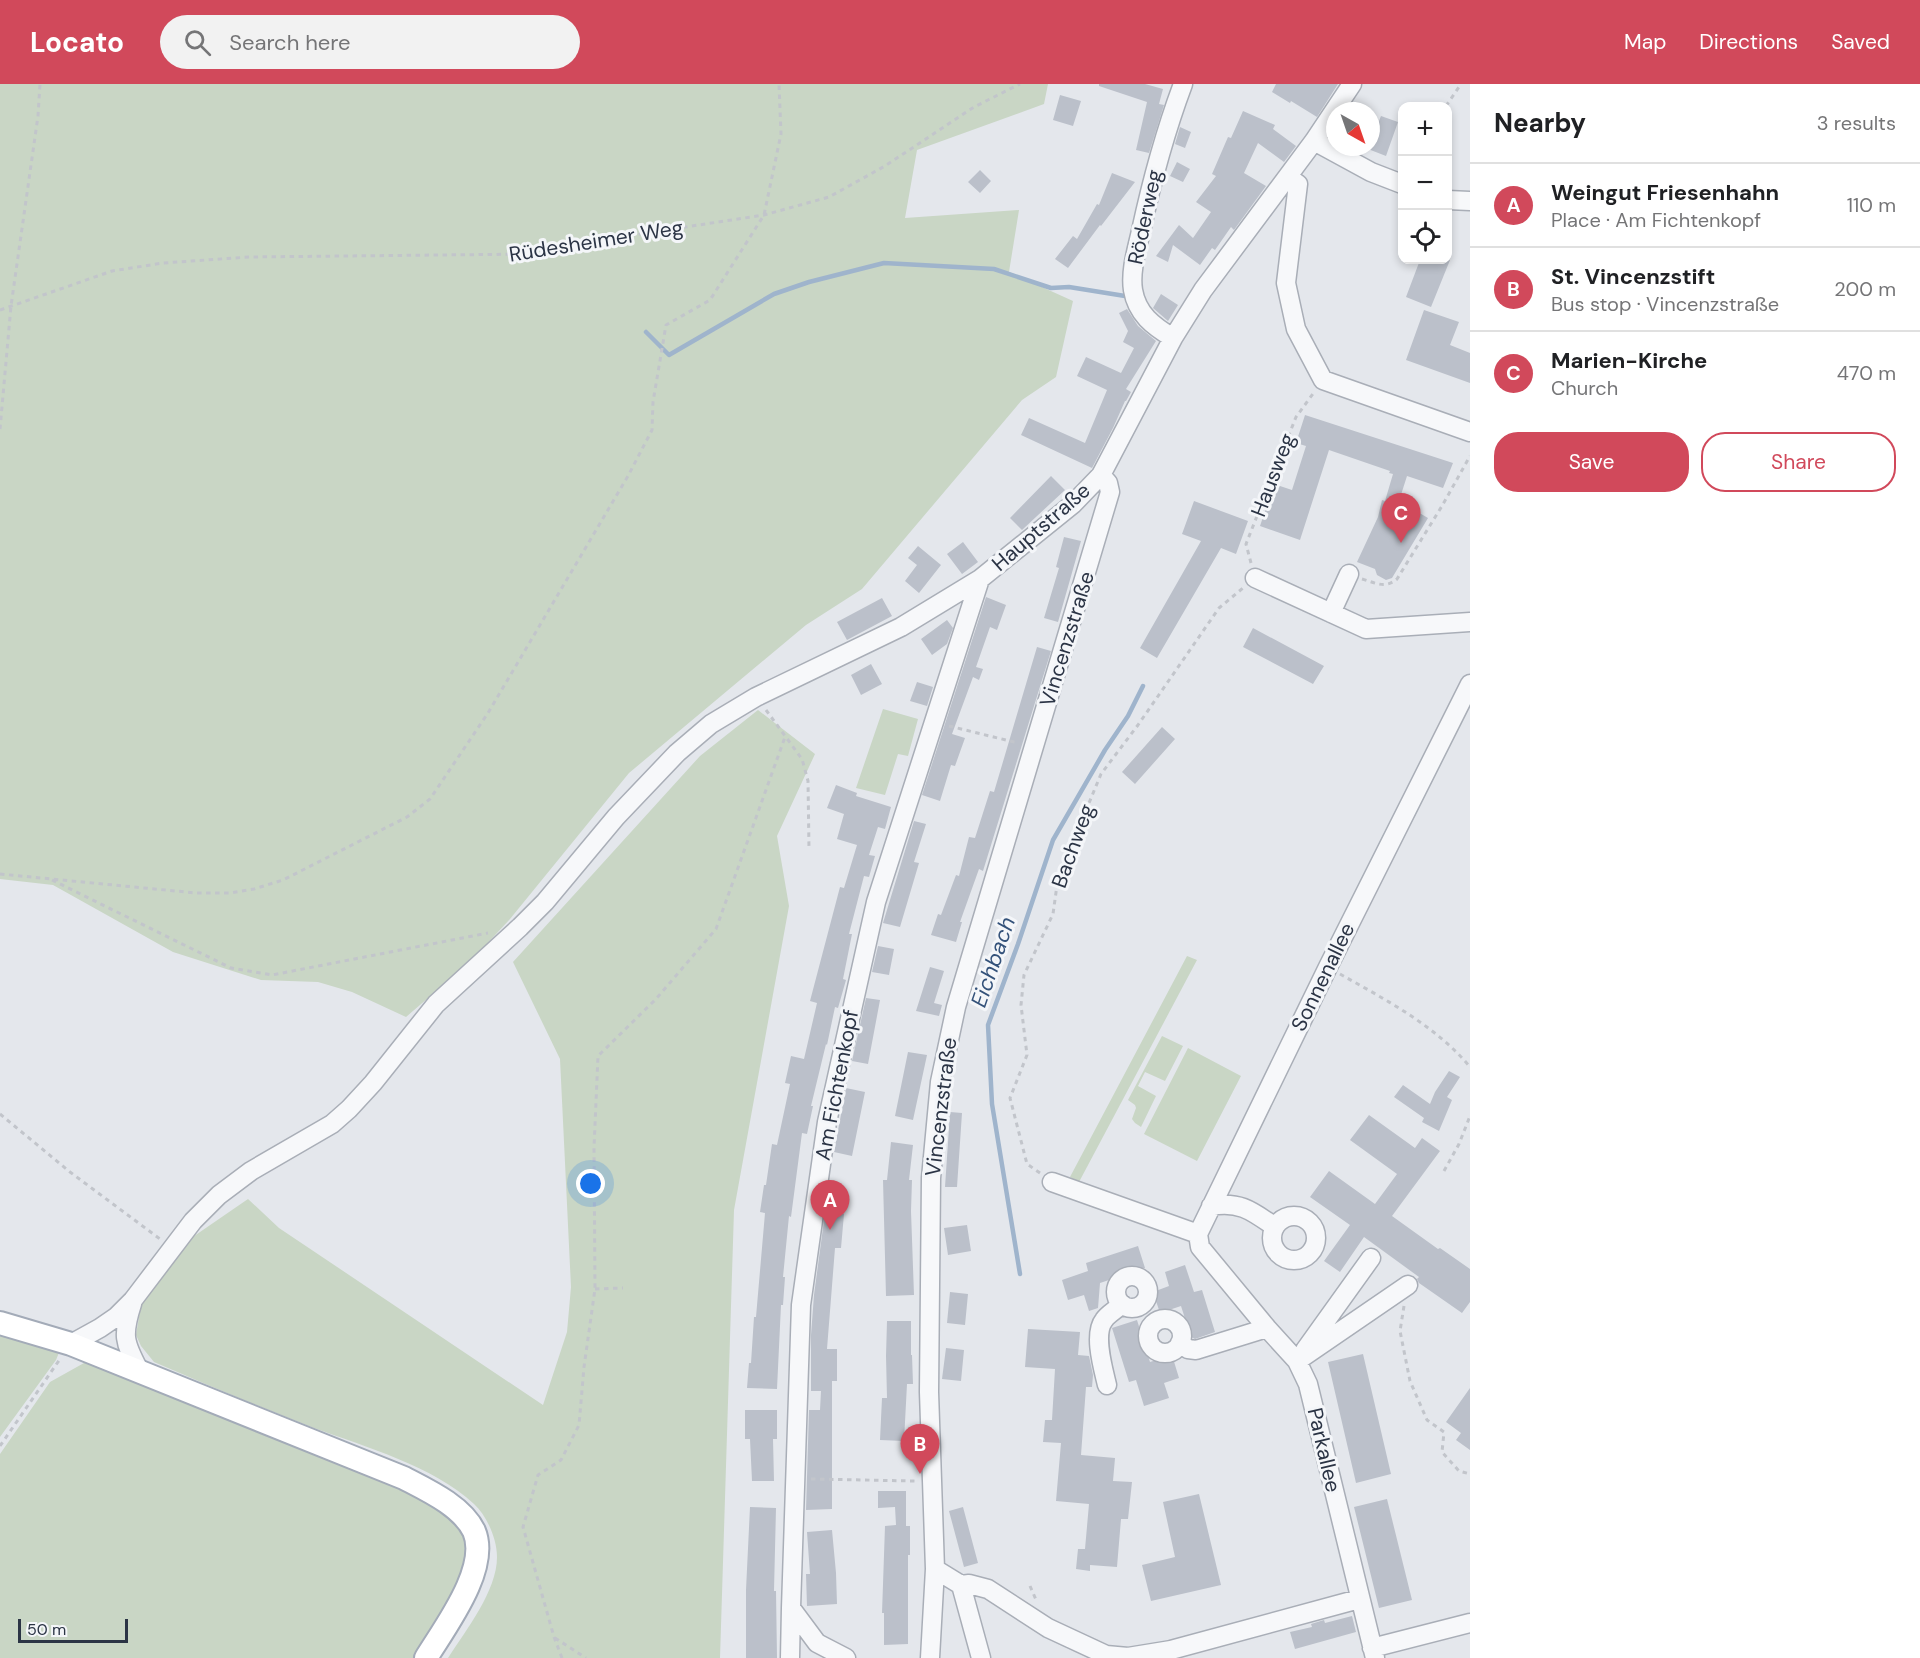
<!DOCTYPE html>
<meta charset="utf-8">
<style>
body{margin:0;font-family:"DM Sans",sans-serif;background:#f2f2f2;color:#202124}
.controls{position:absolute;right:18px;top:18px;display:grid;overflow:hidden;border-radius:12px;box-shadow:0 3px 9px #0003}
.controls button{width:54px;height:54px;display:grid;place-items:center;padding:0;border:0;border-bottom:2px solid #e0e0e0;background:#fff;color:#202124;font:30px sans-serif}
.compass{position:absolute;left:1326px;top:18px;width:54px;height:54px;border-radius:50%;background:#fff;box-shadow:0 3px 9px #0003;rotate:140deg}
.scale{position:absolute;left:18px;bottom:15px;width:110px;box-sizing:border-box;padding-left:6px;border:3px solid #2b3445;border-top:0;font-size:16px;line-height:21px;white-space:nowrap;color:#2b3445;-webkit-text-stroke:4px #f4f6f9;paint-order:stroke}
.you{position:absolute;left:591px;top:1100px;width:21px;height:21px;margin:-15px;border:4px solid #fff;border-radius:50%;background:#1a73e8;box-shadow:0 0 0 9px #1a73e833}
.badge{display:grid;place-items:center;width:39px;height:39px;border-radius:50%;background:#d1495b;color:#fff;font-size:20px;font-weight:700}
.pin{position:absolute;translate:-50% -50px;filter:drop-shadow(0 2px 3px #0008)}
.pin::after{content:'';position:absolute;top:32px;width:21px;height:18px;background:inherit;clip-path:polygon(0 0,100% 0,50% 100%)}
.list{margin:0;padding:0;list-style:none}
h2{display:flex;justify-content:space-between;align-items:center;height:78px;margin:0;padding:0 24px;font-size:26px}
h2 small{font-size:20px;font-weight:400;color:#757577}
.list li{display:grid;grid-template-columns:39px 1fr auto;gap:18px;align-items:center;box-sizing:border-box;height:84px;padding:0 24px;border-top:2px solid #e0e0e0}
.list b{display:block;font-size:22px;white-space:nowrap}
.list p{margin:0;font-size:20px;white-space:nowrap;color:#757577}
.list em{font-size:20px;font-style:normal;color:#757577}
.actions{display:flex;gap:12px;padding:18px 24px}
.actions a{flex:1;padding:14px 0;border:2px solid #d1495b;border-radius:24px;text-align:center;font-size:21px;color:#d1495b}
.actions .main{background:#d1495b;color:#fff}
.icon{flex:none;width:33px;height:33px;fill:none;stroke:currentColor;stroke-width:2;stroke-linecap:round;stroke-linejoin:round}
.map{position:relative;flex:none;width:1470px;height:1574px;overflow:hidden}
header{display:flex;align-items:center;gap:36px;box-sizing:border-box;height:84px;padding:0 30px;background:#d1495b;color:#fff}
header strong{font-size:28px}
nav{display:flex;gap:33px;margin-inline-start:auto;font-size:21px}
.search{width:420px;height:54px;background:#f2f2f2;display:flex;align-items:center;gap:15px;box-sizing:border-box;padding:0 21px;border-radius:33px;color:#757577;font-size:22px}
main{display:flex}
aside{flex:1;background:#fff}
.map>svg:first-child{display:block}
.green{fill:#c9d6c5}
.lines{fill:none;stroke-linecap:round;stroke-linejoin:round}
.stream{stroke:#9fb4cc;stroke-width:4.5}
.building{fill:#bbc0ca}
.minor-casing{stroke:#a9aeb7;stroke-width:21}
.major-casing{stroke:#a3abb8;stroke-width:26}
.path{stroke:#c2c5cb;stroke-width:3;stroke-dasharray:4.5 4.5;stroke-linecap:butt}
.minor{stroke:#f7f8fa;stroke-width:18}
.major{stroke:#fff;stroke-width:22}
.labels{text-anchor:middle;dominant-baseline:central;stroke-width:6;stroke-linejoin:round;paint-order:stroke}
.street-label{font-size:21px;fill:#2b3445;stroke:#f4f6f9}
.water-label{font-size:22px;font-style:italic;fill:#34527a;stroke:#f4f6f9}
</style>
<header>
<strong>Locato</strong>
<div class="search"><svg class="icon" aria-label="search" viewBox="0 0 24 24"><circle cx="10" cy="10" r="6"/><path d="M15 15l6 6"/></svg>Search here</div>
<nav><a>Map</a><a>Directions</a><a>Saved</a></nav>
</header>
<main>
<div class="map">
<svg width="1470" height="1574" viewBox="0 0 1470 1574">
<rect width="100%" height="100%" fill="#e4e7ec"/>
<!-- green -->
<path class="green" d="M0,0h1048l-4,20 -127,46 -12,68 114,-8 -10,62 64,29 -17,76 -34,23 -160,189 -56,36 -177,148 -119,146 -39,42 -65,56 -54,-25 -34,-10 -57,-2 -88,-28 -120,-67 -53,-6z
M883,625l35,10 -10,37 -10,-2 -13,41 -29,-7z
M758,626l57,44 -38,82 12,70 -55,304 -14,448h-272c18,-28 49,-67 49,-101 0,-18 -10,-41 -23,-53 -41,-38 -108,-57 -160,-76 -54,-21 -107,-43 -160,-66l-13,-16 -5,-11 5,-30 43,-62 64,-44 31,29 264,177 24,-73 4,-45 -11,-228 -47,-97 187,-206z
M1187,872l10,4 -118,222 -9,-5z
M1162,952l21,10 -18,35 -20,-9 -7,14 18,10 -15,31 -6,-4 -3,-4 4,-11 -1,-3 -7,-5z
M1188,964l53,28 -44,85 -53,-27z
M0,1243l60,23 -4,10 -56,77z
M100,1277l299,120 62,43 8,23v19l-50,92h-419v-204l50,-72 34,-19z"/>
<g class="lines">
<!-- stream -->
<path class="stream" d="M646,248l23,23 105,-61 35,-12 75,-19 110,6 57,19 18,-1 56,9
M1020,1190l-28,-170 -4,-79 30,-81 35,-104 52,-90 23,-34 15,-30"/>
</g>
<!-- building -->
<path class="building" d="M1099,0h46l18,5 -4,15 5,1 -15,48 -13,-3 11,-48 -48,-16z
M1276,0h62l-21,33 -26,-16 -1,2 -18,-11z
M1060,11l21,6 -8,25 -20,-6z
M1243,27l32,14 -2,4 23,17 -12,16 -26,-19 -14,30 22,13 -32,44 -3,-3 -16,23 -3,-2 -12,17 -27,-20 -5,17 -12,-6 23,-31 14,13 18,-26 -15,-10 20,-26 -4,-2 16,-37 3,1z
M1381,32l17,6 -12,34 -18,-7 3,-2v-6z
M1180,43l11,5 -6,16 -10,-4z
M1177,78l13,7 -7,13 -13,-6z
M980,86l11,11 -11,12 -12,-11z
M1112,89l23,9 -34,44 -1,-1 -32,43 -13,-9 18,-23 4,3 20,-35 2,1z
M1420,176h30l-19,47 -25,-10z
M1161,210l17,11 -10,16 -15,-13z
M1127,225l11,17 18,15 -30,48 5,3 -5,9h-1l-12,27 -21,40 -71,-33 8,-17 56,25 22,-53 -30,-14 9,-19 35,16 13,-25 -11,-6 5,-11 -9,-18z
M1424,226l35,12 -9,23 20,8v30l-64,-23z
M1305,331l148,48 -10,25 -36,-12 -8,25 29,17 -36,60 -6,2 -9,-5 -2,-6 -18,-7 21,-45 4,-17 3,1 8,-27 -4,-1 1,-2 -61,-21 -29,90 -40,-14 14,-42 18,6 14,-44 -10,-3z
M1051,392l14,14 -43,40 -12,-12z
M1194,417l54,20 -12,33 -15,-6 -64,110 -17,-10 61,-107 -19,-7z
M1064,453l17,4 -23,81 -14,-4 15,-50 -3,-1z
M963,458l15,20 -16,12 -15,-20z
M918,462l23,19 -22,28 -14,-12 12,-16 -9,-7z
M986,513l20,8 -9,25 -7,-3 -14,40 7,2 -4,11 -6,-3 -21,57 13,4 -10,28 -4,-1 -11,36 -18,-6z
M882,514l10,18 -45,24 -10,-18z
M947,536l6,8 -6,16 -15,11 -11,-16z
M1253,544l71,38 -11,18 -70,-37z
M1037,563l14,4 -68,220 -4,-2 -19,53h2l-6,20 -25,-7 7,-21 3,1 15,-40 3,1 10,-39 6,1 15,-47 4,1z
M871,580l11,20 -21,11 -10,-20z
M917,598l16,5 -6,19 -17,-5z
M1162,643l13,12 -40,45 -13,-12z
M836,701l21,8 -1,3 35,11 -6,22 -7,-2 -9,28 6,1 -6,21 -5,-1 -15,58h3l-9,45 3,1 -8,28 -3,-1 -8,38 -1,-1 -15,62h2l-6,28 -5,-1 -11,84 -2,-1 -6,61h2l-2,28h-2l-4,84 -30,-1 2,-25h2l3,-46h2l9,-104 -5,-1 4,-27h2l6,-41 5,1 13,-61 -5,-1 6,-27 13,3 13,-56 -7,-2 30,-114 4,1 13,-43 -20,-6 7,-25 -17,-6z
M914,737l12,3 -12,38 5,1 -19,64 -17,-4z
M878,862l16,3 -5,26 -17,-3z
M930,883l14,4 -10,32 8,2 -3,11 -23,-5z
M866,914l14,2 -12,64 -16,-3z
M908,968l19,3 -14,65 -18,-4z
M1449,987l11,6 -13,20 5,3 -13,31 -17,-9 2,-4 -30,-21 9,-12 27,19 5,-12z
M846,1004l19,4 -13,64 -18,-4z
M950,1028l12,1 -5,74h-12z
M1369,1031l46,33 7,-10 18,13 -48,65 46,33 2,-1 30,21v33l-8,11 -43,-30 -2,-4 2,-2 -55,-40 -24,35 -16,-11 26,-36 -40,-28 19,-26 46,33 22,-30 -47,-34z
M891,1058l22,3 -4,35h3l-1,31 3,84 -28,1 -3,-116h4z
M825,1129l19,1 -3,34h-6l-8,101h10v32h-5v128l-26,1 3,-100h11l1,-19h-10v-56l3,-40z
M967,1141l4,26 -23,4 -4,-27z
M1138,1162l7,22 -45,15 -2,25 -9,3 -5,-16 -16,5 -6,-20 26,-9 -2,-8z
M1185,1181l9,27 8,-2 13,42 -20,7 -4,-2 -10,-31 -21,7 -7,-21 16,-6 -4,-14z
M950,1208l18,2 -3,31 -18,-2z
M1137,1236l13,42 22,-7 7,23 -15,5 5,15 -25,8 -8,-26 -7,2 -17,-54z
M887,1237h24v34h1l1,29h-6l-3,57 -24,-1 2,-42h5l-1,-42z
M1028,1245l52,3 -2,23 11,1 4,19 -1,12h-6l-5,68 34,3 -2,23 19,1 -4,37h-7l-4,48 -27,-2v6l-14,-2 2,-20h7l4,-45 -33,-3 5,-58 -18,-1 2,-22h7l3,-51 -30,-2z
M946,1264l18,2 -3,31 -19,-2z
M1363,1270l28,120 -35,9 -28,-121z
M1470,1304v62l-14,-10 5,-7 -15,-11z
M745,1326h32v29h-4l1,42h-22l-2,-42h-5z
M878,1407h28v35h4v29h-2v89l-24,1v-32h-2l3,-87 11,-1 -1,-18 -17,1z
M1199,1410l22,91 -70,16 -9,-36 33,-8 -12,-55z
M1387,1415l25,101 -33,8 -25,-101z
M750,1423l26,1 -2,83h2l1,67h-31v-68z
M963,1423l15,56 -14,4 -15,-56z
M832,1446l4,43 1,31 -30,2 -1,-32h4l-3,-42z
M1352,1532l4,16 -61,17 -5,-17 22,-5 -1,-3 13,-4 1,3z"/>
<g class="lines">
<defs>
<path id="minor" d="M1314,57l57,31 31,12
M1288,93l10,7 -12,99 10,46 27,51 147,52
M1448,116l22,1
M1173,254c-20,-12 -36,-24 -40,-48 -3,-19 4,-41 8,-59 11,-51 24,-99 42,-147
M1255,494l111,51 104,-7
M1331,529l18,-39
M1052,1098l146,52
M1211,1122c29,-5 41,5 64,21
M1272 1154a22 22 0 1 1 44 0a22 22 0 1 1-44 0Z
M1116 1208a16 16 0 1 1 32 0a16 16 0 1 1-32 0Z
M132,1220c-10,31 -8,38 7,66
M1148 1252a17 17 0 1 1 34 0a17 17 0 1 1-34 0Z
M1180,1259l8,6 8,1 71,-22
M71,1260l29,-16 16,-11 17,-17 60,-79 26,-26 32,-24 81,-47 17,-15 24,-26 63,-79 84,-77 25,-25 71,-85 61,-64 34,-29 45,-27 145,-70 79,-48 93,-75 28,-29 72,-137 30,-48 111,-149 38,-57
M1305,1266l66,-92
M1297,1277l111,-76
M1107,1301c-4,-17 -14,-51 -3,-65 4,-6 12,-10 18,-16
M935,1485l26,16 8,-1 19,5 60,39 58,27 22,2 43,-7 188,-51
M961,1501l20,73
M1372,1564l98,-25
M790,1574l1,-50
M846,1574l-29,-15 -26,-35 10,-303 26,-183 49,-220 104,-323
M930,1574l5,-89 -6,-177 2,-214 9,-96 16,-75 154,-515 -2,-9 -7,-8
M1375,1574l-67,-274 -11,-23 -30,-33 -67,-81 -2,-13 130,-267 142,-283"/>
<path id="major" d="M0,1239l71,21 333,134c23,12 58,28 70,53 16,37 -29,96 -48,127"/>
</defs>
<!-- minor casing -->
<use href="#minor" class="minor-casing"/>
<!-- major casing -->
<use href="#major" class="major-casing"/>
<!-- path -->
<path class="path" d="M1446,22l15,-22
M0,226l112,-39 51,-8 86,-6 285,-3 27,-8 203,-31 65,-18 56,-31 89,-59 46,-23
M0,345l11,-123 27,-190 2,-32
M1251,479l-5,-19 50,-127 19,-26
M1362,495c14,4 23,10 35,0l45,-73 28,-50
M766,626l36,49 6,22 1,68
M949,642l69,17
M0,790l196,19h34l24,-4 29,-9 124,-63 23,-18 58,-86 140,-237 24,-46 1,-28 13,-77 44,-25 54,-85 17,-81 -2,-50
M52,796l179,88 41,7 216,-42
M1340,890c46,26 96,52 130,93
M0,1030l70,58 90,67
M1444,1087l15,-27 11,-28
M1040,1089l-13,-9 -17,-66 17,-43 -6,-50 3,-30 29,-61 5,-36 43,-104 37,-49 81,-117 24,-20
M595,1205l28,-1
M1404,1222l-4,25 10,50 17,39 17,12 -2,20 17,19 11,3
M0,1362l60,-87
M811,1395l104,2
M1030,1502l7,16
M555,1554l31,20
M562,1574l-8,-21 -31,-110 15,-52 23,-15 18,-35 5,-58 11,-78 -1,-141 4,-92 58,-57 60,-70 69,-192"/>
<!-- minor -->
<use href="#minor" class="minor"/>
<!-- major -->
<use href="#major" class="major"/>
</g>
<g class="labels">
<!-- street labels -->
<g class="street-label">
<text transform="translate(1145 133) rotate(-78)">Röderweg</text>
<text transform="translate(596 157) rotate(-9)">Rüdesheimer Weg</text>
<text transform="translate(1273 391) rotate(-69)">Hausweg</text>
<text transform="translate(1041 443) rotate(-41)">Hauptstraße</text>
<text transform="translate(1067 555) rotate(-73)">Vincenzstraße</text>
<text transform="translate(1073 762) rotate(-70)">Bachweg</text>
<text transform="translate(1323 893) rotate(-64)">Sonnenallee</text>
<text transform="translate(837 1001) rotate(-79)">Am Fichtenkopf</text>
<text transform="translate(941 1023) rotate(-83)">Vincenzstraße</text>
<text transform="translate(1324 1366) rotate(77)">Parkallee</text>
</g>
<!-- water labels -->
<g class="water-label">
<text transform="translate(993 878) rotate(-71)">Eichbach</text>
</g>
</g>
</svg>
<div class="controls">
<button>+</button>
<button>−</button>
<button><svg class="icon" aria-label="locate" viewBox="0 0 24 24"><circle cx="12" cy="12" r="6"/><path d="M12 2v4M12 18v4M2 12h4M18 12h4"/></svg></button>
</div>
<svg class="compass" viewBox="-18 -18 36 36"><path d="M0-13l5 13h-10z" fill="#e53935"/><path d="M0 13l5-13h-10z" fill="#757577"/></svg>
<div class="scale">50 m</div>
<div class="you"></div>
<div class="pin badge" style="left:830px;top:1146px">A</div>
<div class="pin badge" style="left:920px;top:1390px">B</div>
<div class="pin badge" style="left:1401px;top:459px">C</div>
</div>
<aside>
<h2>Nearby<small>3 results</small></h2>
<ul class="list">
<li><span class="badge">A</span><div><b>Weingut Friesenhahn</b><p>Place · Am Fichtenkopf</p></div><em>110 m</em></li>
<li><span class="badge">B</span><div><b>St. Vincenzstift</b><p>Bus stop · Vincenzstraße</p></div><em>200 m</em></li>
<li><span class="badge">C</span><div><b>Marien-Kirche</b><p>Church</p></div><em>470 m</em></li>
</ul>
<div class="actions"><a class="main">Save</a><a>Share</a></div>
</aside>
</main>
